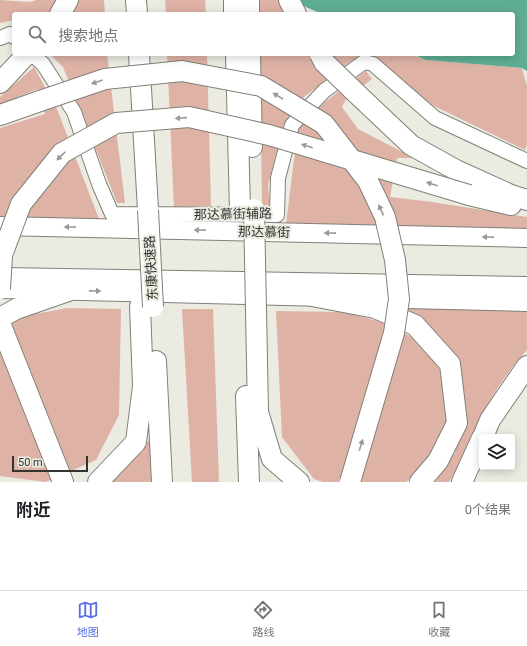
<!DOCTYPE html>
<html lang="zh">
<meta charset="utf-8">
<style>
body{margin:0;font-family:Roboto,"Noto Sans SC",sans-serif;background:#f6f6f6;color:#202124}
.controls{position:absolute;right:12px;bottom:12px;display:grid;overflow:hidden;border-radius:4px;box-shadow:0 2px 10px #0003}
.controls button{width:36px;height:36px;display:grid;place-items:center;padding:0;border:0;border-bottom:1px solid #e0e0e0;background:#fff;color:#202124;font:20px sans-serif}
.scale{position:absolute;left:12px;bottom:10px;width:76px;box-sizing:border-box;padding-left:4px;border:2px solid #343330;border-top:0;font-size:11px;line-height:14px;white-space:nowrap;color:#343330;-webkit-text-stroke:3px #ebebe2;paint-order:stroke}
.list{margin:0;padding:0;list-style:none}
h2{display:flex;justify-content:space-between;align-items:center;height:52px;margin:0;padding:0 16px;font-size:17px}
h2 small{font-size:13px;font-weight:400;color:#757577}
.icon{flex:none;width:22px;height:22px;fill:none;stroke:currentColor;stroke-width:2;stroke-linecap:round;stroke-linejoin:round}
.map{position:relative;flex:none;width:527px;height:482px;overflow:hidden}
.search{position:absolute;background:#fff;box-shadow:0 2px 10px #0003;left:12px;right:12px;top:12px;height:44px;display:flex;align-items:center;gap:10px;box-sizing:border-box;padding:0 14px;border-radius:4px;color:#757577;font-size:15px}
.sheet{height:108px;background:#fff}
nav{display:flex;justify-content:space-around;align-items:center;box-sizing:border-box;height:56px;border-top:1px solid #e0e0e0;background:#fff;font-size:11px;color:#757577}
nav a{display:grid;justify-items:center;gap:2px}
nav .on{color:#566fe5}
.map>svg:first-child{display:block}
.green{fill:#dfb2a6}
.water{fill:#5fad93}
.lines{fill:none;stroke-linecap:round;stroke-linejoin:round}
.minor-casing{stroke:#808078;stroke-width:16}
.major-casing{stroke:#808078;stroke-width:20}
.highway-casing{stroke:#808078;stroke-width:22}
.minor{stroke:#fff;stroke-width:14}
.major{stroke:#fff;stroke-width:18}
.highway{stroke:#fff;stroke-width:20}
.highway-bridge-casing{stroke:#808078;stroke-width:22;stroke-linecap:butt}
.highway-bridge{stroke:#fff;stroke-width:20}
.oneway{fill:#9a9998}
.labels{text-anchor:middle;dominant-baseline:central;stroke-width:4;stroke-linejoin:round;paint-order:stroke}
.street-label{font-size:13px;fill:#343330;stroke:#ebebe2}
</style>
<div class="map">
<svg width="527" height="482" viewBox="0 0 527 482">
<rect width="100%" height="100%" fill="#ebebe2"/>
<!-- green -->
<path class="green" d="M0,0l30,2 7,-2h67l1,14h-91v6l-14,3z
M165,0h40l1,14h-40z
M260,0h25l23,14h-48z
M50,54h57l18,149h-8l-54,-136z
M167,54h40l4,152 -37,1z
M260,54h150l16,6 96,8 5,18v58l-2,6 -91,-44 -65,-50 -18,5 -46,35 -21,28 -16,61 2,23h-8z
M34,67l23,42 42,110 -99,-2v-89l45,-14 -7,-25 -38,15v-7z
M366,71l6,8 -26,20 -4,8 16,22 56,29h-17l-7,39 42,5 95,15v13l-241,-6 12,-96 27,-26z
M411,306l116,1v43c-17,18 -32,40 -44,63 -11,23 -19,48 -34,69h-14l20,-29 8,-37v-32l-11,-29 -48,-43z
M67,308l54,1 -2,106 -23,45 -50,22 -46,-6v-149l25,-11z
M213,309l6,173h-27l-10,-173z
M276,311l67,1 39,10 36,18 29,39v43l-23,47 -18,13h-83l-9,-3 -32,-42z
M150,439l1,43h-42l17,-16z"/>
<!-- water -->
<path class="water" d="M290,0h237v71l-5,-3 -96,-8 -14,-6h101v-40h-191z"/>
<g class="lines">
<defs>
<path id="minor" d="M0,38l10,-4 4,3
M32,54l11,10 31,48 25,72 13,30 165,1 1,-37 14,-53 32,-34 40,-29 9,2 62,54 92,43"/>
<path id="major" d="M0,226l527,12
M3,277l524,9
M0,289l527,13"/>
<path id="highway" d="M136,0l1,14
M234,0v14
M249,0v14
M289,0l7,14
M60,14l8,-14
M139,54l9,156
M236,54l4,157
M250,54l2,93
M0,83l27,-29
M356,93l55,52 45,25 55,25 16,5
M0,115l40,-14
M469,195l42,10
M312,296l63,12 40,17 35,39 7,59 -19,38 -18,21
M256,310l2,102 14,47 27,23
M0,318l16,-9 52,-18
M0,323l63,159
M156,361l6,121
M246,396l3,86
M483,437l7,-17 37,-54
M98,482l38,-40 7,-56 -3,-80
M462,482l20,-44"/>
</defs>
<!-- minor casing -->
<use href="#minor" class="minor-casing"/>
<!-- major casing -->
<use href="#major" class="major-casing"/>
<!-- highway casing -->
<use href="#highway" class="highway-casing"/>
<!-- minor -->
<use href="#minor" class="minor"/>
<!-- major -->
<use href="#major" class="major"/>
<!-- highway -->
<use href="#highway" class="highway"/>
<defs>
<path id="highway-bridge" d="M320,54l4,8 32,31
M40,101l65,-22 77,-8 79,15 63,38 44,57 17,36 10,43 4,39 -5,34 -44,149
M254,209l2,101
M148,210l5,97
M0,289l2,-34 19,-51 41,-51 54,-30 73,-6 80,18 200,60"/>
</defs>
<!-- highway-bridge casing -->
<use href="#highway-bridge" class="highway-bridge-casing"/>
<!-- highway-bridge -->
<use href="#highway-bridge" class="highway-bridge"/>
</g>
<!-- one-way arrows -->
<defs><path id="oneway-solid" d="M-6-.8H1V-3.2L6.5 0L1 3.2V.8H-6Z"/></defs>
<g class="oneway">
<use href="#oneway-solid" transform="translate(97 82) rotate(161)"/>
<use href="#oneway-solid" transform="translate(278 96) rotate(-149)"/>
<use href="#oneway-solid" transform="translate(181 118) rotate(176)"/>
<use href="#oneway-solid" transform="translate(307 146) rotate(-163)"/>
<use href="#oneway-solid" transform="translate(61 156) rotate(136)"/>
<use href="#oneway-solid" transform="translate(432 184) rotate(-163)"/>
<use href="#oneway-solid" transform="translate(381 210) rotate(-115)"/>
<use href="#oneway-solid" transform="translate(70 227) rotate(-179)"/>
<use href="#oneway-solid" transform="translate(200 230) rotate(-179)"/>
<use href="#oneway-solid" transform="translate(330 233) rotate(-179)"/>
<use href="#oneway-solid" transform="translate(488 237) rotate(-179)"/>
<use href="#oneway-solid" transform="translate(95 291) rotate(1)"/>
<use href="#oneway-solid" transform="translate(361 445) rotate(-73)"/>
</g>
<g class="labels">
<!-- street labels -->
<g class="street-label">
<text transform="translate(233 214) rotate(-1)">那达慕街辅路</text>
<text transform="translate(264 232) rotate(1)">那达慕街</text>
<text transform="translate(151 268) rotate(-93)">东康快速路</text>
</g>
</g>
</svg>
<div class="controls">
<button><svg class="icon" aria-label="layers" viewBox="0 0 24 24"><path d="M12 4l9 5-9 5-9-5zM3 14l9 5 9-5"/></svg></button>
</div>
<div class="scale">50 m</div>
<div class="search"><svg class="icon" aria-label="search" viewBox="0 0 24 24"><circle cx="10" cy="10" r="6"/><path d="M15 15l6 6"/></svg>搜索地点</div>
</div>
<section class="sheet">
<h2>附近<small>0个结果</small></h2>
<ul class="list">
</ul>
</section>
<nav>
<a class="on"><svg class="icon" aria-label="map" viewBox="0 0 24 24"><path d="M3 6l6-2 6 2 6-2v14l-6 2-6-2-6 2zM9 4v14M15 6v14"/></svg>地图</a>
<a><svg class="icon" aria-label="directions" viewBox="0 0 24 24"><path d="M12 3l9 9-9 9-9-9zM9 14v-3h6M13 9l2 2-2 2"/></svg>路线</a>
<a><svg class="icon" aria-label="saved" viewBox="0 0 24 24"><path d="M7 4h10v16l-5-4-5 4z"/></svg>收藏</a>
</nav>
